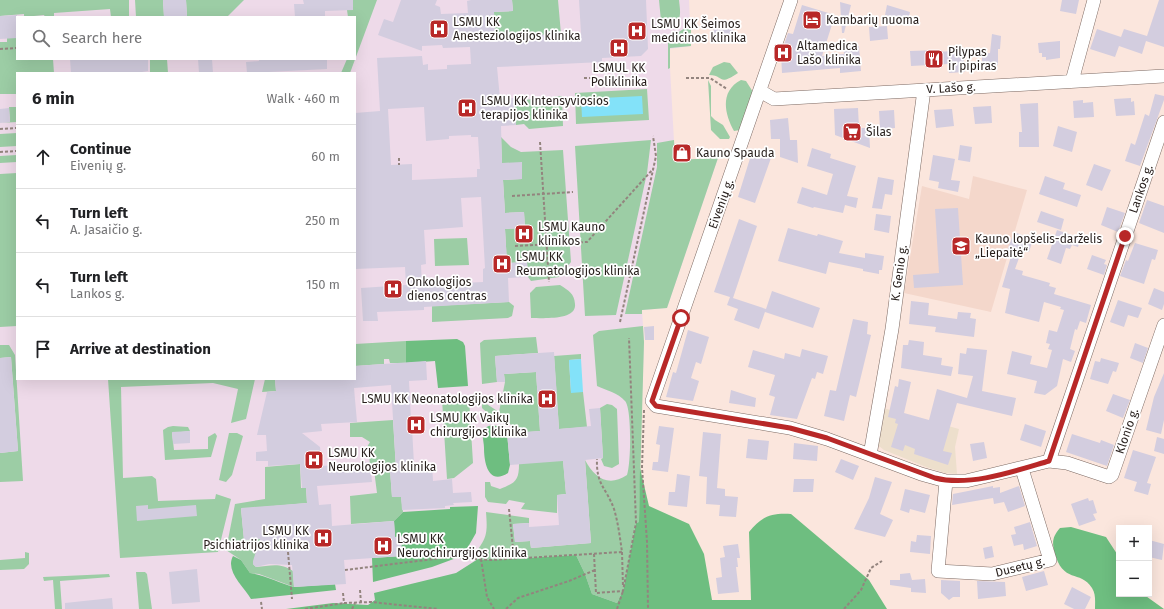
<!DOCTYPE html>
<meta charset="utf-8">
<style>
body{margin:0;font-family:"Fira Sans",sans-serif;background:#f6f6f6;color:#202124}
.controls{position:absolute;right:12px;bottom:12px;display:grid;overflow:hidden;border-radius:0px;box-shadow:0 4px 16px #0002}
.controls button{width:36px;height:36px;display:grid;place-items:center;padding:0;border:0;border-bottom:1px solid #e0e0e0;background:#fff;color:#202124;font:20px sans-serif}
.stop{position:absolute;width:12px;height:12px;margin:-9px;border:3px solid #b82828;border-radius:50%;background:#fff}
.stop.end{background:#b82828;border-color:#fff;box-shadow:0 1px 4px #0008}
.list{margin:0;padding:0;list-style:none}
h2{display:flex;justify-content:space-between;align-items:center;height:52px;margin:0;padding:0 16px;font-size:17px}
h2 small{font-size:13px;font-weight:400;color:#757577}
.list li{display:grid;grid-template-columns:26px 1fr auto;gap:12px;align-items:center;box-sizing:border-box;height:64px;padding:0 16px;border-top:1px solid #e0e0e0}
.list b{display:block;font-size:15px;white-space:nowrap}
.list p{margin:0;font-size:13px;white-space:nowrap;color:#757577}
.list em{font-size:13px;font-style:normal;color:#757577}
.icon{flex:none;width:22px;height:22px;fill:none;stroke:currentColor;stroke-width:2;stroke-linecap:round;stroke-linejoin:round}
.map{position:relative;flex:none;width:1164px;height:609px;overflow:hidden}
.search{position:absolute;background:#fff;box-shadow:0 4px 16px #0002;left:16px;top:16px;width:340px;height:44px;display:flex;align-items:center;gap:10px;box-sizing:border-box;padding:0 14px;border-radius:0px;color:#757577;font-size:15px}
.panel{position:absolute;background:#fff;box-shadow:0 4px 16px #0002;left:16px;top:72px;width:340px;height:308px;border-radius:0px}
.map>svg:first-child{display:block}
.built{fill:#f4d7cb}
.industrial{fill:#eddfcc}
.medical{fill:#eedae9;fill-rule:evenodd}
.green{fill:#9ccda5}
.forest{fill:#6ebe80}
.water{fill:#83e2f9}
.building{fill:#d3cddf;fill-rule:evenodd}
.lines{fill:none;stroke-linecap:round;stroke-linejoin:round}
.minor-casing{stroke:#7d6a63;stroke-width:14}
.path{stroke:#93847e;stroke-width:2;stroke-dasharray:3 2;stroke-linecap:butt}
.minor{stroke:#fff;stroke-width:13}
.route{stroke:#b82828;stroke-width:5}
.labels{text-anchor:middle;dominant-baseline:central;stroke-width:3.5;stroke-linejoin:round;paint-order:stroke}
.poi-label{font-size:12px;fill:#261e1b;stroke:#fff;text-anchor:start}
.street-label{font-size:12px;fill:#261e1b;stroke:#fff}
</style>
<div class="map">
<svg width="1164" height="609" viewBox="0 0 1164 609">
<rect width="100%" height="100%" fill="#fbe6dd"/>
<!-- built -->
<path class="built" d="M973,176l54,14 -36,122 -87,-19 18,-107 47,13z"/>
<!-- industrial -->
<path class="industrial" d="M883,408l76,21 -4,18 2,27 -12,-1 -19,-6 -42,-17 -5,-4 -2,-4z"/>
<!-- medical -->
<path class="medical" d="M0,0h689l2,46 -22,3 6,111 43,-2 -51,150 -25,2 2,32 -6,160 4,107h-274l-35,-6 -47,6h-286zM17,17h338v42h-338zM17,73h338v306h-338z"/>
<!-- green -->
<path class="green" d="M0,0h129v17h-18l-1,-8 -56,4v3l-9,1 -1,-2 -20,2v-3l-24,2z
M135,0h28l1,17h-28z
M186,0h58l-17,17h-40z
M353,0h24l-27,73h-9l6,-14h8v-42h-7l-1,-7h6z
M512,0h46l3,34 -66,3 -1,-25 19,-1z
M659,0h20c1,11 4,21 -8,25l-10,-4z
M691,27v19l-21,2v20l-2,1v-30l17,-11z
M7,38h10v21h36l1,14h-37v21h-17v-52h7z
M150,59h17l1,14h-18z
M724,62l6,1 8,10c-21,14 -13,2 -29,2l4,-8z
M708,80l3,6v30l4,4 8,5 7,12 -1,2h-9l-9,-9z
M741,80l5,1 7,11 -13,38 -6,1c-10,-18 -14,-40 7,-51z
M647,89l2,31 -73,4 -1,-31z
M562,96l1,30 -34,3 -5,-5 -8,1 -2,-24z
M9,107h8v15l-17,1 10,-1z
M17,133v13l-17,1v-13z
M501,137l10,10 10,5 42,-2 8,112 -12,15 -28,4 -3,-4 -1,-15 -20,1 -2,-34 20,-1 -1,-16 -19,1 -2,-33 19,-1v-16h-20z
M651,140l-4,33 -31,142 -31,1 -10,-170z
M674,140l1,20 43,-2 -51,150 -25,2v4h-17l32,-147v-24z
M17,155v7l-17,1v-7z
M17,173v153l-17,1v-153z
M467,238l2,27 -34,1 -1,-27z
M560,285c9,6 14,8 15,19 2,17 -33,14 -44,14l-1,-25 6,-6z
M509,302l5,4 -2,10 -4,2 -76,4v-16z
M643,326l1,16 -5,180 -3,1 -13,68 -6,12 -25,-9 -7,-20 -9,-19 -85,5 -19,-2c14,-20 16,-21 14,-46l43,6v5l-16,1 2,18 15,-1 1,7 60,-5 -6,-83c9,17 23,28 42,15 4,-11 5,-67 -2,-74 -7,-8 -19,-11 -28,-15l-4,-51 6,-4z
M536,337l2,16 -43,3 2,26 -15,2 -2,-41 4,-3z
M406,341v22h-16l-1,-4h-5v5l-29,2v-22z
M0,345h9l6,10 8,126 -23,1v-29l18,-2 -7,-94 -11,1z
M581,354v5l-12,1 2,32h12l4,35 -28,2 -5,-73z
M536,372l4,59 -24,2c-10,-21 -20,-11 -34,-25v-4l3,-1 14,9 6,-30 -1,-8z
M108,379h147l-9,40 -15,4 7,-34 -25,-6 -92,4 2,91 29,-2 4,3 2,22 57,-2 1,-5 15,5 -13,53 -98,6z
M265,379h10l1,12 -14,1z
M469,398l4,65 -19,15 -7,1 -5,-80z
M607,404l5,1 5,4 2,55 -7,4 -8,-2 -3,-7 2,-1 -3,-50z
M393,420l3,49 -6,1 2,27h9l2,15 -9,9 -43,3 -1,-28 27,-3 -3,-23h-4l-1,-22 -2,-1 3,-5 -8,-5h-12v-14z
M173,426l15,1 2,4 -18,2 2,17 34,-1v-12l7,-4 2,3 -6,21 -46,3 -2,-30 5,-3z
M229,433h8l6,3 -11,39 -6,7 -7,-2z
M562,448l4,46 -9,1v18l-36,-4 4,-6 -16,-3 -3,4 -18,-2 -3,-5v-15h5l1,4 9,3c15,-6 19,-8 19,-25z
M300,464l1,24h5l1,15 -66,6 3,31 14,-1v-5l54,-4 -54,16 -5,18 3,3c14,-1 24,-5 37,4l1,16 -35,-13 -9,-1 -9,-13 -15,-10 9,-46 30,-5v-32z
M25,552l4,1v11l-5,5 -24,1v-10l25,-2z
M136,572h9l2,2 5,35h-13z
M109,574l1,3 -50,4 2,28h-7l-2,-29 -9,1 -1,-4z"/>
<!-- forest -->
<path class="forest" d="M457,339l6,3 2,4 3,40 -30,2 -3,-27 -29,2v-22z
M493,425l7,2 7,6 3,32 -2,8c-20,13 -24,-11 -24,-25 0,-5 -2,-12 -1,-16 2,-5 5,-6 10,-7z
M640,468l9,38 40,18 15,30 8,46h39l-2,-68c13,-16 22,-19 42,-18l78,66 18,29h-601l47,-6 35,2 7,-5 -1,-7 82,-20 22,-14 13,1 85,-5 9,19 7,20 25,9 6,-12 13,-68 3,-1z
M478,506l-2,27 -8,14 -9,10 -27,10 -59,15 -1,-24 30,-2 -1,-15h5l-1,-5 -10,1 -1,-16 9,-9 47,-3v-2z
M1071,527l35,10 13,20v37h24l21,15h-69c0,-7 1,-15 -3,-21 -12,-19 -29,-3 -38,-37 -2,-10 -1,-15 6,-23z
M233,556l8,4 9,13c15,2 29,10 44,14l41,-3 1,6 -85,9c-8,-13 -26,-28 -18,-43z"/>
<!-- water -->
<path class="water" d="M642,96l1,18 -61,3 -1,-18z
M581,359l2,33 -12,1 -2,-33z"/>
<!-- building -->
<path class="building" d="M163,0h23l1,17h-23z
M303,0h50v10l-28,1v6h-30l-1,-13h10z
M401,0h36l-2,5 5,2 1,7 27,-1 -1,-12 4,-1h41l1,11 -19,1 1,25 86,-4 -2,-33h67l2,49 -7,7 -39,2v4l-105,5 3,32 14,-1 2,27 -15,1 1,37 20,-1v17l-19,1 2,33 19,-1 1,16 -20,1 2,34 20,-1 1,15 -20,1 1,24 -85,5v3l-47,2 1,9h-15l-2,-33 45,-3 -1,-18 -50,2v-156l25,-2 -3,-53 45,-2 1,9 5,-1v6l19,-1v-4l24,-1 -1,-17 -27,1 -1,-3 -20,1v5l-44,-16 6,-16 9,3zM424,107l2,34 23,-2v-3l22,-1v2h7l2,32h-3v8l-65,3v-16l-21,1 -3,-56zM481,197l4,71 -2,1v13l-61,3 -1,-20 5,-1 -2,-34 39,-3 -2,-29z
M1062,0h17l-3,14 -16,-3z
M1159,0h5v47l-18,-6 -4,13 -23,-8 -4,11 -25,-8 7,-20 24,8 3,-8 23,7z
M840,2l11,3 -7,28h-2z
M802,5l33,10 -13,41 22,-2 -1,-7 16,-1 2,25 -21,2v-5l-58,5 -1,-19 7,-21 5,1z
M887,5l23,7 -2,9 -23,-6z
M17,15v23l-17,1v-23z
M733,24l1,16h-13l-1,-6h-6l-1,-9z
M887,26l1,13 -18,2 -1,-14z
M992,34l9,2 -1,13h-2v16l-16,1v-12l8,-1z
M1060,41v17l-14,2v-3h-4v-4h-3l-1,-10z
M939,50v2l24,-2 2,22 -16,1 -1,-9 -37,2 -1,-15z
M70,59h78v12l-12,2h-65z
M198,59h14l1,14h-14z
M259,59h68v10l-80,4 -1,-11 13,-1z
M1155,94l9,2v4l-24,66 -15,-5 6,-18 4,2 10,-31 4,2z
M1131,98v4l3,-1 1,14 -19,1 -2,-17z
M1083,100v3l10,-1 1,15 -20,1 -1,-17z
M1038,103l1,44h-20v-15h3l-2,-28z
M991,106l1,17 -17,1 -2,-17z
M9,108l1,14 -10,1v-14z
M858,108l1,20h10l1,20 -35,-13 -1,-26z
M952,109l2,17 -18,2 -2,-18z
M894,110l1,18 -15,1 -1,-18z
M788,118l2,22h7l1,23 -18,-6v-18h-9l-1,-19z
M1058,126l19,6 -5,20 -19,-6z
M960,145l12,2 -2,15 -12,-2z
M812,148l19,6 -1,4 26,8 -9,30 11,2 -2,10 -11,-3 -2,8 -29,-6 -1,1 -16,-5 5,-16 25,8 6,-21 -26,-8z
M752,152l19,6 -16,45 -17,-6z
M933,155l22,4 -4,21 9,1 -2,11 -20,-4 1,-6 -10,-2z
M1094,164l17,6 -9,21 -16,-6z
M1045,176l20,7 -2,6 18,6 -4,12 -38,-13z
M878,177l16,3 -2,15 -7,-1 -3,15 -10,-1z
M1147,200l17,6v27l-25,-10z
M1107,207l18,6 -7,19 -17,-7z
M958,208l5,77 -49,3 -1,-13 26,-2 -4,-64z
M1041,211l23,8 -3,11 -24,-8z
M876,214l15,2 -2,17 -15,-3z
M739,219l18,7 -24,72 33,11 -7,20 -25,-9 4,-11 -11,-4 3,-8 -16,-5z
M788,228l29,8 1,-2 25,7 -4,12 26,5v-5l19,3 -2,14h-3v4l-16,-3v-2l-34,-7 -3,12 -48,-13z
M1057,230l24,8 -3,9 -6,-2 -2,4 -4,-1 -5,16 -14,-5z
M1014,232l19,7 -4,13 -7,-2 -7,19 8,2 -1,4 28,8 -1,3 7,2 -2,6 37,11 -5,18 -6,-2 -3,9 -2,-1 -5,20 5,2 -4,11 -8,-3 -6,27 -12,9 -11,-2 3,-12 -30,-7 5,-23 20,5 -2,8 17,4 5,-18 -4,-1 2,-5 -4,-1 3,-13 8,2 7,-22 -4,-1 1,-2 -17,-5 -5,20 -34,-9 5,-24 -8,-2 10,-34 -5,-2z
M1135,243l23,7 -3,10 -3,-1 -8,25 -24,-8 6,-16 2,1z
M1092,255l14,5 -2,4 3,1 -3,10 -17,-6z
M1154,288l10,4v12l-2,6 -14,-6z
M772,291l48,17 -7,20 -48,-16z
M1118,300l24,8 -4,10 -10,-3 -4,12 -14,-5z
M911,301l18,2 -1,12 29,4 1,-7 13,1 -1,5 6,1 -2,18 -39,-5 1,-5 -27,-3z
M853,319l15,3 -1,12 4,1 -15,62 -6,-2 -6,26 -20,-5 6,-26 6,1z
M654,326v14h-9l-1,-13z
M688,330l21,7 -8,27 -5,-2 -5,16 8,3 -6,20 -27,-4 7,-25 3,1z
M909,340l15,2 -1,13 19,3 -1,7 12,2 -2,9 -50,-8 2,-23h5z
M1135,343l13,5 -5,15 -13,-5z
M967,348l20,2 -5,41 34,7 -4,18 -55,-13 -14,48 9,2 -4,12 -34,-11 1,-5 -10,-4 -2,6 -12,-4 7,-23 -3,-1 1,-4 -8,-2 7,-31 3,1 1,-8 12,3 -7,31 25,7 8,-31 30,9 6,-22 -15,-2 2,-21 6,1z
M802,349l26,7 -5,18 -6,-2 -2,7 -3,-1 -15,41 -27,-4 5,-18 -6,-2 6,-20 -27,-8 5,-17 31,9 1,-6 15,4z
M554,352l5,77 32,-3 -2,-17 11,-1 3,50 -18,2 6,83 -60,5 -1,-7 -15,1 -2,-18 16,-1v4l30,-2 -2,-30 9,-1 -3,-33 -53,4 -3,-32 33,-2 -4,-59 -32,2 1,8h-8l-2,-26z
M11,357l7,94 -18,2v-95z
M1101,358l18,5 -3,9 -3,-1 -5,13 -18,-5 5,-18 5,1z
M426,361l1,19 -18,1 2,39h5v8h-4l2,36 18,-1 1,18 19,-2 1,14 18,-1 1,10 -19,1 1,2 -9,1v2l-43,2 -1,-13h-9l-2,-27 6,-1 -5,-84 -37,3 3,34 -36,2 1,7 -20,2 18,14 2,19 48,-4 2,20 -55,4 2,19 12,-1 1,22 62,-5 1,16 6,-1 1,20 -58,4 2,24 -52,3 -2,-22 -23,-1 -13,3 -3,-3v-3l7,-22 -16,1 -3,-32 66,-5 -1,-15h-4l-2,-24 -32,2v-5h-12v-9l11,-1 -1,-16h-9l10,-43 9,-1 -1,-12h80v-13z
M1164,373v47l-3,14 -15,-4 8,-33z
M731,390l25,8 -1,9 -26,-4z
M1113,394l17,6 -7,18 -17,-7z
M1025,424l21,7 -5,16 -21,-7z
M659,426l15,2 -6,44 -16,-2 1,-8h5l2,-17 -4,-1z
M190,431v12l-17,1 -1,-12z
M703,432l18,2 -4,54 8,1v7l13,1 -2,20 -17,-1 1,-11 -14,-1 1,-27 -8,-1z
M1072,434l28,9 1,-3 13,5 -7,21 -41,-14z
M1157,437l7,2v15l-10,-3z
M748,439l21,2 -2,19 -21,-2z
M984,442l3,16 -14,3 -3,-17z
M794,443l24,3 -1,15 -24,-2z
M1133,450l23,7 -9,26 4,1 -3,11 -14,-4 3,-9 -13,-4z
M841,459l18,7 -6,14 -18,-8z
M677,474l13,2 -3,31 -19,-2 1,-13h6z
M875,477l17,5 -12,32 13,6 -8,17 -31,-8 15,-31z
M794,479h20l-1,13h-20z
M993,486v2l7,-1v6l19,-7 6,20 -17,6 -4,-10 -10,2 -1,-6 -41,7 1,-11z
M905,489l25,6 -5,18 -15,-4 -1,4 -9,-3z
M1088,498l1,3 4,-1 4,13 -4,1 3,6 -17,6 -8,-22z
M148,505v4l48,-4 1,11 -60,5 -1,-15z
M1030,522l7,24 -13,4 -1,-6 -9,2 -3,-11 5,-1 -2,-7z
M917,535l14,1 -1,18 -20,-2 1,-11 5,1z
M1149,540l15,4 -2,16 -13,-3z
M738,544l2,14h-3l1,9h-2l3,25 -21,2 -2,-16 6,-1 -2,-19 5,-1 -2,-11z
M992,546l2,11 -9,2 -2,-11z
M197,569l3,33 -28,2 -3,-32z
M1044,571l4,14 -22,6 -4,-14z
M910,573l2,7 13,-1 1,14 -15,-1v-4l-21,-3v-5h10v-6z
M941,580l19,1v16h-7l-4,3 -8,-7z
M977,581l28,1 1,14 -28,3z
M1072,587l19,10 -6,12h-11l-10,-5z
M112,598l1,11h-48v-6z"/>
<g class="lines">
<defs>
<path id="minor" d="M791,0l-139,401 4,5 134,22 37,11 94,35 25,7h20l83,-20 18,2 42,14 3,-2 52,-150
M1072,81l22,-81
M760,91l14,8 390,-23
M870,455l22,-126 32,-239
M1049,461l115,-339
M946,481l-8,90 54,3 58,-14 -28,-91"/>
</defs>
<!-- minor casing -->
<use href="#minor" class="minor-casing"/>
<!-- path -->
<path class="path" d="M0,49l17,-1
M584,78h7
M686,78h24l17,11
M0,129l17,-1
M540,142l9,140
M0,152l17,-1
M399,158v7
M512,196l61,-4
M515,246l72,-4 66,-73
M620,322l36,-166 -3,-20
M644,410l-2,57 5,75 1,67
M509,509l5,49
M288,552l4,47
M622,552l1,35
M594,554l2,39 27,-2 13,-68 -7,-185
M481,559l6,38 7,12
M345,570l105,-13 41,3 131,-8c-2,-14 -4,-30 -8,-43 -8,-22 -18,-24 -17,-50
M360,590l1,13
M343,593l1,10 27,-1 67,7
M261,602l1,7
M305,609l39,-6
M352,609l3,-6
M506,609l12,-11 51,-17 26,-11
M617,609l6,-18
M844,609l17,-19 10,-22 11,-7"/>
<!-- minor -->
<use href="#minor" class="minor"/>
</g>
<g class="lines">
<!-- route -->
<path class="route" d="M681,318l-29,83 4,5 134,22 37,10 108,40c35,9 80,-7 114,-17l76,-225"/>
</g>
<!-- icons -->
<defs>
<symbol id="hotel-square" viewBox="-11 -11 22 22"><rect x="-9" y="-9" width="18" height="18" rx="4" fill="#b82828" stroke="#fff"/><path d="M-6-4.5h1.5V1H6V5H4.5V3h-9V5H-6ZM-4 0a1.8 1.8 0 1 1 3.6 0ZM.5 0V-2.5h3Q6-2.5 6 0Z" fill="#fff"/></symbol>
<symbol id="hospital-square" viewBox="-11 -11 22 22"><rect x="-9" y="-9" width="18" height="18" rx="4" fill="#b82828" stroke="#fff"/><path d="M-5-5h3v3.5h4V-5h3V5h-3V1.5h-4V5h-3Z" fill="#fff"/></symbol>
<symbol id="restaurant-square" viewBox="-11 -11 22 22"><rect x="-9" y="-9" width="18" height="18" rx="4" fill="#b82828" stroke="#fff"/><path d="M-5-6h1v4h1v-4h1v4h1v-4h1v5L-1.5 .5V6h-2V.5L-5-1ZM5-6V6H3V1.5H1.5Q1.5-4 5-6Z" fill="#fff"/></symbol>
<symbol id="supermarket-square" viewBox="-11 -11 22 22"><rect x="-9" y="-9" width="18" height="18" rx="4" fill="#b82828" stroke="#fff"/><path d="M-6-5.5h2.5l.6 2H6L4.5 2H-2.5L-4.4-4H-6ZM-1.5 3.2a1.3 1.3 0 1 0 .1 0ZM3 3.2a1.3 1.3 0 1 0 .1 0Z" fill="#fff"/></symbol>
<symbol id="shop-square" viewBox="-11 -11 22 22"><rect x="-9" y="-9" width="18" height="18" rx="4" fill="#b82828" stroke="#fff"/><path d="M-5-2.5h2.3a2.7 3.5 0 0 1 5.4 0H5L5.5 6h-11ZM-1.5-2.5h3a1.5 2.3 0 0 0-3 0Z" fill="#fff"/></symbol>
<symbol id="school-square" viewBox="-11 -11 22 22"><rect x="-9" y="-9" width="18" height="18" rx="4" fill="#b82828" stroke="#fff"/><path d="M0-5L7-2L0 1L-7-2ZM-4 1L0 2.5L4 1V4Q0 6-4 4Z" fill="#fff"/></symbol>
</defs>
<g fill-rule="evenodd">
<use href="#hotel-square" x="801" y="9" width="22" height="22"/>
<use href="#hospital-square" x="428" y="18" width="22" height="22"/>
<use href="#hospital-square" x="626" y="20" width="22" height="22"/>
<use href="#hospital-square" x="608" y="37" width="22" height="22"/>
<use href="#hospital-square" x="772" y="42" width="22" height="22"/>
<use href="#restaurant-square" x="923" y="48" width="22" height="22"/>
<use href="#hospital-square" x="456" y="97" width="22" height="22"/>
<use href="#supermarket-square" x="841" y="121" width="22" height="22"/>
<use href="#shop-square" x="671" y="142" width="22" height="22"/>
<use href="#hospital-square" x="513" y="223" width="22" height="22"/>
<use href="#school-square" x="950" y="235" width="22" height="22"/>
<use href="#hospital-square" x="491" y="253" width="22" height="22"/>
<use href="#hospital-square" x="382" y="278" width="22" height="22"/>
<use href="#hospital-square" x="536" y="388" width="22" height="22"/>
<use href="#hospital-square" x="405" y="414" width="22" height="22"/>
<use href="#hospital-square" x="303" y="449" width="22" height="22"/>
<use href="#hospital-square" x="312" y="527" width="22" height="22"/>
<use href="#hospital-square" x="372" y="535" width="22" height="22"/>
</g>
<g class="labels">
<!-- poi labels -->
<g class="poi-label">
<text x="826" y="20">Kambarių nuoma</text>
<text x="453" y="22">LSMU KK<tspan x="453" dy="14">Anesteziologijos klinika</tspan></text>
<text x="651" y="24">LSMU KK Šeimos<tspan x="651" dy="14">medicinos klinika</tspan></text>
<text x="797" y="46">Altamedica<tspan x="797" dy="14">Lašo klinika</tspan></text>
<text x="948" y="52">Pilypas<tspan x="948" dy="14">ir pipiras</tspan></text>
<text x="619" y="68" text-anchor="middle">LSMUL KK<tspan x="619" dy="14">Poliklinika</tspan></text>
<text x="481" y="101">LSMU KK Intensyviosios<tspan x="481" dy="14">terapijos klinika</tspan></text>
<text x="866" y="132">Šilas</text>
<text x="696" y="153">Kauno Spauda</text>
<text x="538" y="227">LSMU Kauno<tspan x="538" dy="14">klinikos</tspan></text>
<text x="975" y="239">Kauno lopšelis-darželis<tspan x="975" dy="14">„Liepaitė“</tspan></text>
<text x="516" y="257">LSMU KK<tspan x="516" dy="14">Reumatologijos klinika</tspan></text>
<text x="407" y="282">Onkologijos<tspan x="407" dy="14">dienos centras</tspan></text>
<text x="533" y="399" text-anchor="end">LSMU KK Neonatologijos klinika</text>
<text x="430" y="418">LSMU KK Vaikų<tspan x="430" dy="14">chirurgijos klinika</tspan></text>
<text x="328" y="453">LSMU KK<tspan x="328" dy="14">Neurologijos klinika</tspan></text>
<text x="309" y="531" text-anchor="end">LSMU KK<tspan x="309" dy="14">Psichiatrijos klinika</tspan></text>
<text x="397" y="539">LSMU KK<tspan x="397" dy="14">Neurochirurgijos klinika</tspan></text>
</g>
<!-- street labels -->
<g class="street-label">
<text transform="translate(951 88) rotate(-3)">V. Lašo g.</text>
<text transform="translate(1141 189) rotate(-71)">Lankos g.</text>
<text transform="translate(721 204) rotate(-70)">Eivenių g.</text>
<text transform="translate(899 273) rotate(-82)">K. Genio g.</text>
<text transform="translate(1127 431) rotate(-71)">Klonio g.</text>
<text transform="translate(1020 567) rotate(-14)">Dusetų g.</text>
</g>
</g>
</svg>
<div class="controls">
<button>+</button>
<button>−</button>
</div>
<div class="stop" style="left:681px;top:318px"></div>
<div class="stop end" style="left:1125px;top:236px"></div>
<div class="search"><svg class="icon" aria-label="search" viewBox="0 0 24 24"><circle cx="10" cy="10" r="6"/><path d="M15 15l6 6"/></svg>Search here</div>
<section class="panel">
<h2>6 min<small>Walk · 460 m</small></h2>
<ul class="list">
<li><svg class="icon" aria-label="ahead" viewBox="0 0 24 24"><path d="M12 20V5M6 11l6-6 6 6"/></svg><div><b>Continue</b><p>Eivenių g.</p></div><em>60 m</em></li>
<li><svg class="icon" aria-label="left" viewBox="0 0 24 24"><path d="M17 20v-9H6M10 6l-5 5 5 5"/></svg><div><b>Turn left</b><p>A. Jasaičio g.</p></div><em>250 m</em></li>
<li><svg class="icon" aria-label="left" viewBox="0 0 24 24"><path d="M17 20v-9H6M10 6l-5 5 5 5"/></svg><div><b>Turn left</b><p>Lankos g.</p></div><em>150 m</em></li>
<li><svg class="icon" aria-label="arrive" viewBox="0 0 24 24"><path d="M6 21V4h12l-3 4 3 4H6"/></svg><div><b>Arrive at destination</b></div></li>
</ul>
</section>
</div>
